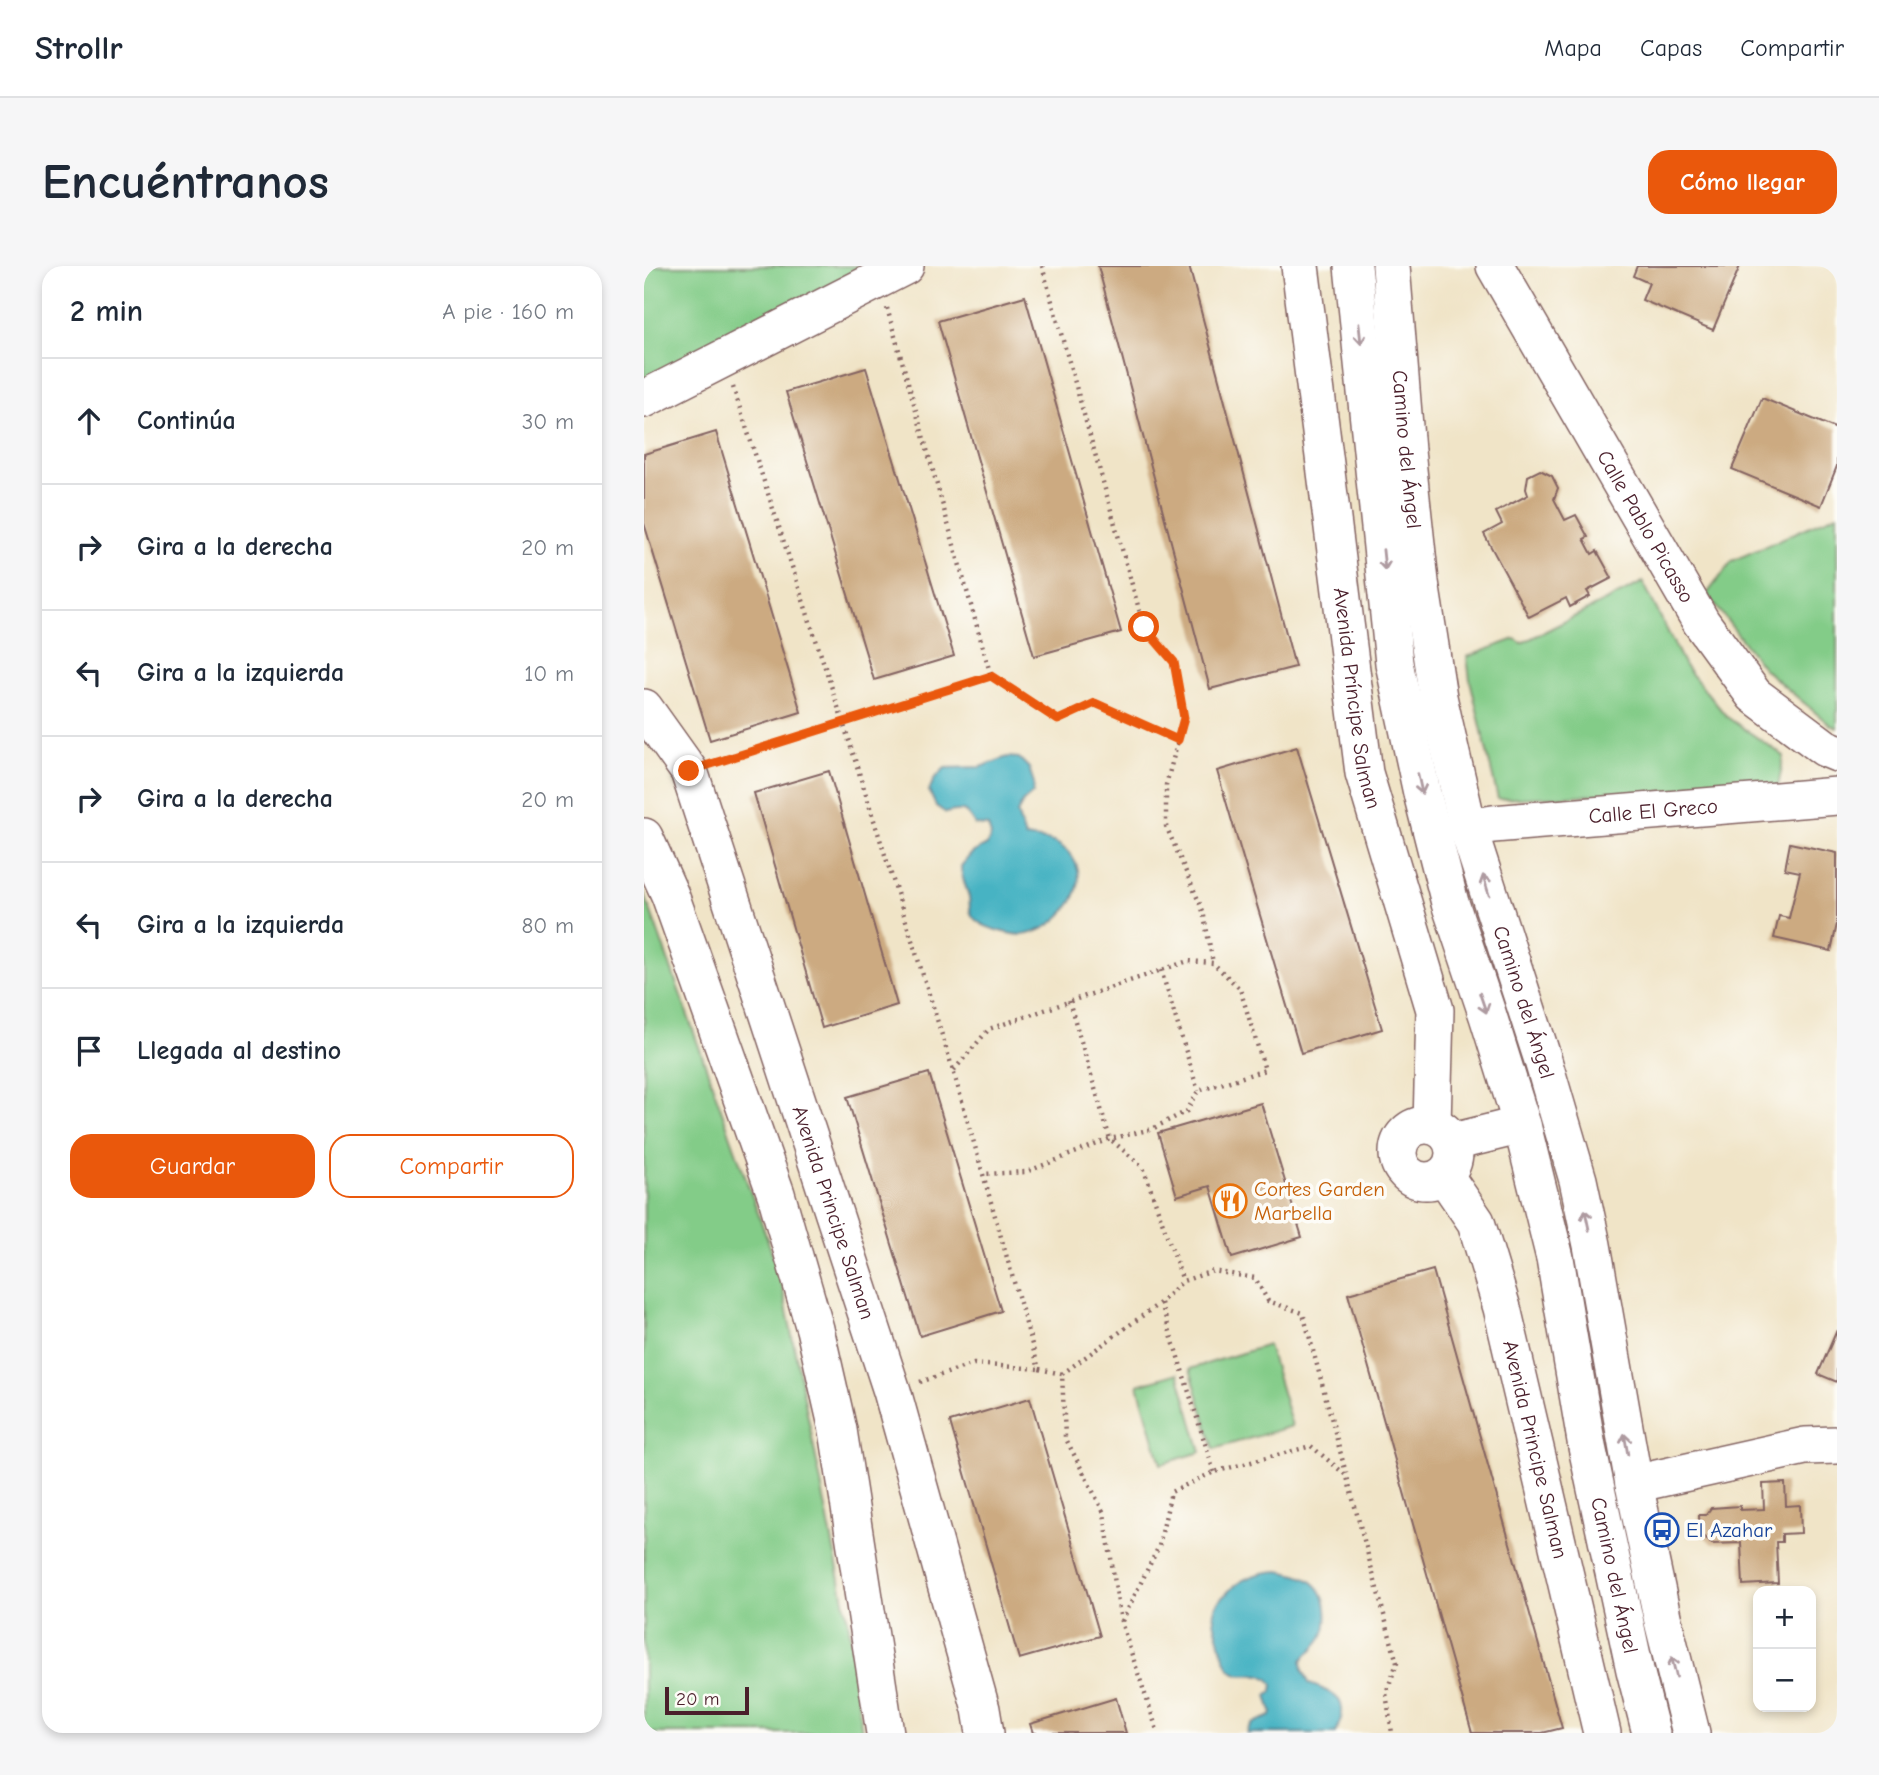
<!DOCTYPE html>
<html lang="es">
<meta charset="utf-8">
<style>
body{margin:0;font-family:"Comic Neue",sans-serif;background:#f6f6f7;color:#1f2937}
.controls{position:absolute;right:21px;bottom:21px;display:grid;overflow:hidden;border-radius:14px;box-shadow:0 4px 10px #0003}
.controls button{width:63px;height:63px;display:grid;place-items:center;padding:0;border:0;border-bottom:2px solid #e0e1e3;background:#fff;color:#1f2937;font:35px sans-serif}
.scale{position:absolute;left:21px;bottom:18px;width:84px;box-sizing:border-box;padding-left:7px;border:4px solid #4a1f2b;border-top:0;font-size:19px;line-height:24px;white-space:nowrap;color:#4a1f2b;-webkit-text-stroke:5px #fdfcf7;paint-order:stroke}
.stop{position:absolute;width:21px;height:21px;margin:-16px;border:5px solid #ea580c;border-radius:50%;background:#fff}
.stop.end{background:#ea580c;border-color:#fff;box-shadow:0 2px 7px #0008}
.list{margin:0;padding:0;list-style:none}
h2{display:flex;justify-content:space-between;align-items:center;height:91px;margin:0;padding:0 28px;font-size:30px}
h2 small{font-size:23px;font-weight:400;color:#747a83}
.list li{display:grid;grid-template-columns:46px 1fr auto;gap:21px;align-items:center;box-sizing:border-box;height:126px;padding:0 28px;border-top:2px solid #e0e1e3}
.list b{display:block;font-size:26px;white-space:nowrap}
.list em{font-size:23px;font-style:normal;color:#747a83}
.actions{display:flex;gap:14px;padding:21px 28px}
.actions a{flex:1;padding:16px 0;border:2px solid #ea580c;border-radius:21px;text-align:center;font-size:24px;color:#ea580c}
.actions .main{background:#ea580c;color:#fff}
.icon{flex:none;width:38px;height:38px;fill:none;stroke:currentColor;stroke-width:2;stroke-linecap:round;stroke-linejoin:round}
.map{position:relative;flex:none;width:1193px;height:1467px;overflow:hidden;border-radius:21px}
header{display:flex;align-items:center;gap:42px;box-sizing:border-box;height:98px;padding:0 35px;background:#fff;border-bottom:2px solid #e0e1e3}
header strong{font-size:33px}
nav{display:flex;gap:38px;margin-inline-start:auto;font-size:24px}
.intro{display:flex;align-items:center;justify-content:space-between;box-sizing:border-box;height:168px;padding:0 42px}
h1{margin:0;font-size:49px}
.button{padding:18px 32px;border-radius:21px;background:#ea580c;color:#fff;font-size:24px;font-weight:700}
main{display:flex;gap:42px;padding:0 42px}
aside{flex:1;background:#fff;border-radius:21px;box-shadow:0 4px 10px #0003}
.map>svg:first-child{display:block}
.green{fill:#83cc88;stroke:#66765a;stroke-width:2}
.water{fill:#46b3c3;stroke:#486977;stroke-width:2}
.building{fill:#ccaa81}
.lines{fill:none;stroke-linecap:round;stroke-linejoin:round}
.minor-casing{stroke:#846462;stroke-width:40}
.path{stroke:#846462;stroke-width:4.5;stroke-dasharray:2 5;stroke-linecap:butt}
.minor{stroke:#fff;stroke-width:37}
.oneway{stroke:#ae9aa0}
.route{stroke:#ea580c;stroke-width:9}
.labels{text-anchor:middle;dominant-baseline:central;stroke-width:7;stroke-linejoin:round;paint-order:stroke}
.street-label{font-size:21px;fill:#4a1f2b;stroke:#fdfcf7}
.food-label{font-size:21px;fill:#c56008;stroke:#fdfcf7;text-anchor:start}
.transit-label{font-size:21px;fill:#164399;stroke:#fdfcf7;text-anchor:start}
</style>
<header>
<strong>Strollr</strong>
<nav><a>Mapa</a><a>Capas</a><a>Compartir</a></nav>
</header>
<div class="intro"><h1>Encuéntranos</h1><a class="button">Cómo llegar</a></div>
<main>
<aside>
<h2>2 min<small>A pie · 160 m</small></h2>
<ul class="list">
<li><svg class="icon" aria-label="ahead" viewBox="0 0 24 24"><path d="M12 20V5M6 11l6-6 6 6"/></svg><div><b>Continúa</b></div><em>30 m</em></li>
<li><svg class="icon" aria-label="right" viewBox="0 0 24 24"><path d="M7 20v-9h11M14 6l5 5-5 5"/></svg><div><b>Gira a la derecha</b></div><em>20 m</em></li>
<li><svg class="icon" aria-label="left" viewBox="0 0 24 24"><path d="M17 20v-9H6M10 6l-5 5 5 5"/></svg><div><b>Gira a la izquierda</b></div><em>10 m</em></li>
<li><svg class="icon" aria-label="right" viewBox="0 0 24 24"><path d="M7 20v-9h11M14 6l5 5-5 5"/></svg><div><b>Gira a la derecha</b></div><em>20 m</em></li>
<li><svg class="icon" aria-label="left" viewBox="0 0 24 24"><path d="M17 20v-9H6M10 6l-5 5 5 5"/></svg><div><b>Gira a la izquierda</b></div><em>80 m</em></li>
<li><svg class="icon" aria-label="arrive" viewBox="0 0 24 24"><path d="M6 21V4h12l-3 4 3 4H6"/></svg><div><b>Llegada al destino</b></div></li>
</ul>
<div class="actions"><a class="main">Guardar</a><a>Compartir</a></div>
</aside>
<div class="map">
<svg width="1193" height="1467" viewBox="0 0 1193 1467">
<rect width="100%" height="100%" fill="#fdfcf7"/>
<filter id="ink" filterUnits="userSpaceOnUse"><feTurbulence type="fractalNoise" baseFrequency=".0143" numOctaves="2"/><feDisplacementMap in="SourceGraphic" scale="14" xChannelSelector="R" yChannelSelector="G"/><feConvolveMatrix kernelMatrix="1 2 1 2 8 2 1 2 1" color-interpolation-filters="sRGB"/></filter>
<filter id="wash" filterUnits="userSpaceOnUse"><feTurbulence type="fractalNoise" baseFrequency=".00686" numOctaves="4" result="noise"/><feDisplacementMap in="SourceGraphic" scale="28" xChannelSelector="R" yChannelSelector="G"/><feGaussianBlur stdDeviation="1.57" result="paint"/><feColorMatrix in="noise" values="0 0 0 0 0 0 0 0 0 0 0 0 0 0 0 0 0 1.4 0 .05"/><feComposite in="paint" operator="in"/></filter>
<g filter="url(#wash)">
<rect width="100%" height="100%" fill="#f0e4c7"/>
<!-- green -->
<path class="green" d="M0,0h230l-230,119z
M1193,248v214l-7,-3 -66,-56 -57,-75 25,-33z
M999,316l42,84 42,51 57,39 -6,31 -280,12 -28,-119 -3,-23 48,-18 7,4z
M0,626l136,383 69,351 13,107h-218z
M624,1079l24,81 -78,23 -24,-80z
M534,1107l23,79 -40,12 -23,-79z"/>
<!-- water -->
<path class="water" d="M363,491l12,1 10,10 5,15 -1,10 -10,9 -6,11 8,24c12,2 26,2 36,9 40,29 5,80 -33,88 -9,2 -22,-1 -32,-4 -9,-3 -21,-7 -25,-17 -2,-5 -1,-11 -2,-16 -3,-12 -8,-19 -8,-31l11,-13 15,-8 4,-9 -3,-10 -13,-1c-9,-15 -11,-17 -29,-12l-10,-7 -7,-15 5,-12 11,-11 36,-1z
M635,1305c24,4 44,10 47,37 1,10 1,19 -3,27 -4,10 -14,17 -21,25l1,10 6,13c26,12 44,16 26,50h-88c4,-13 13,-11 24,-17l1,-4 -5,-17 5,-4 1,-7c-13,-19 -30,-1 -43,-15 -6,-8 -9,-21 -11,-31 -2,-7 -7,-18 -5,-26 1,-7 7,-14 12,-18 14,-16 32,-22 53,-23z"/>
<g id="blocks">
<!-- building -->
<path class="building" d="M454,0h91l106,401 -85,22z
M993,0h103l-27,64 -71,-30 7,-17 -16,-7z
M381,30l96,336 -87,24 -96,-335z
M222,102l88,288 -80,24 -88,-288z
M1118,132l75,31v37l-16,40 -89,-37z
M72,166l85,280 -91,28 -66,-217v-69z
M896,204l12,6 6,12 -4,11 11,21 11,-5 12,22 -4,2 8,15 5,-3 15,27 -25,13 3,5 -20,11 -4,-9 -37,19 -45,-83 18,-10 -6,-12 32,-17 -2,-6 2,-13z
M653,481l85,282 -81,24 -84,-282z
M185,505l68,234 -75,23 -68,-235z
M1146,577l47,10v71l-6,27 -57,-13 5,-22 10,2 11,-46 -15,-3z
M285,807l72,238 -81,25 -73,-239z
M617,837l41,134 -70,21 -22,-72 -33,10 -19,-63z
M789,1004l129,458 -20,5h-70l-124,-439z
M1193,1064v52l-19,-8z
M386,1132l70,238 -81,23 -69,-237z
M1141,1217l1,23 14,-1 1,28 -19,1v8h-6l2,41 -35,2 -2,-42 -29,1 -7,-7h-5l-1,-22h7l5,-7 29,-2v4l24,-1 -1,-25z
M472,1432l10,35h-93l-3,-9z"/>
</g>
</g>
<g filter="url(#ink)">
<use href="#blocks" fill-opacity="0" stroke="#846462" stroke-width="2"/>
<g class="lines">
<defs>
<g id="minor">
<path id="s1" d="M656,0l64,507 71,237 -3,115"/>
<path id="s2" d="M709,0l41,397 28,130 28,110 38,113 34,109 33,133 32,189 48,223 16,63"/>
<path id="s3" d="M747,0l15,185 14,131 18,115 30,131 74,229 36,123 14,65 42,239 29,137 28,112"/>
<path id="s4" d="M851,0l206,356 53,73 71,53 12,5"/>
<path d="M0,133l261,-133"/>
<path id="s5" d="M0,442l45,63 203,620 89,318 4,24"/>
<path id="s6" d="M824,562l25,-4 344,-28"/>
<path d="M0,571l26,58 106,299 39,135 23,101 47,303"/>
<circle cx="782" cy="887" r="28"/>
<path d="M809,876l69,-17"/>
<path id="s7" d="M800,909l32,47 26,86 100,425"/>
<path d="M990,1218l171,-38 32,-1"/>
</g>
</defs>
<!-- minor casing -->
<use href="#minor" class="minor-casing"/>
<!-- path -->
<path class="path" d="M398,0l102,361 30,35 10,56 -18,67v41l37,85 10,52
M243,42l104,368 67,44 37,-17 83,37
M89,121l110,335 110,348 86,299 23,5 3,63 39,76 17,109 37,111
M74,495l273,-85
M517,704l37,121
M425,735l41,138 33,28 40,114
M310,804l35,-41 199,-68 25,2 27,26 25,81 -67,21 -11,20 -35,18 -42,10 -84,33 -43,2
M517,1037l53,169
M418,1108l98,-71 23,-22 30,-10 42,7 13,23 35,12 94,350 -11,30 6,40
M276,1116l54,-18 65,5
M478,1355l37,-75 12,-54 43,-20 97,-26 36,30"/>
<!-- minor -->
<use href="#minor" class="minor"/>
</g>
<!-- one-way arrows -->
<defs><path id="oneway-shaft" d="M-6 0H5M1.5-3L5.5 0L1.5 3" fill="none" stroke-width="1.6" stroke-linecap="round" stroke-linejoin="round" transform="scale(1.75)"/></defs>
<g class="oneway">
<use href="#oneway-shaft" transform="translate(716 68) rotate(84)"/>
<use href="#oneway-shaft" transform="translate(740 294) rotate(84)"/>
<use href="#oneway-shaft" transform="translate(776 518) rotate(78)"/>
<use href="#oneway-shaft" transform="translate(842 619) rotate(-107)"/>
<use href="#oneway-shaft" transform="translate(839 737) rotate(71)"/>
<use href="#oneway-shaft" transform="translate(943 954) rotate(-102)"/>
<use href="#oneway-shaft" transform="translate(982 1178) rotate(-100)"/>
<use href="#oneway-shaft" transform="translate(1030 1401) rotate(-104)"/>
</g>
</g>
<g class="lines" filter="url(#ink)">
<!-- route -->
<path class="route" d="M45,505l302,-95 67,44 37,-17 83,37 6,-22 -10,-56 -30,-35"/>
</g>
<!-- icons -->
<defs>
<symbol id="restaurant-ring" viewBox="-11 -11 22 22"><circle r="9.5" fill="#fdfcf7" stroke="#e8710a" stroke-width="1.5"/><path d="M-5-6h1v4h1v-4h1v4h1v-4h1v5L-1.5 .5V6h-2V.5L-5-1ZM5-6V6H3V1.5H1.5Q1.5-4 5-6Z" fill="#e8710a"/></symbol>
<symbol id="bus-ring" viewBox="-11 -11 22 22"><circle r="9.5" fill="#fdfcf7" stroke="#1a4fb4" stroke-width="1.5"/><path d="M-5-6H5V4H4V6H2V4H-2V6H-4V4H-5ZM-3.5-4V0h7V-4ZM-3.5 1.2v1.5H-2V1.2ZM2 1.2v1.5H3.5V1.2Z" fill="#1a4fb4"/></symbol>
</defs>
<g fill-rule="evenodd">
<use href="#restaurant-ring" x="567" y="916" width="38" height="38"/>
<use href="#bus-ring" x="999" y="1245" width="38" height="38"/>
</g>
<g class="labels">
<!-- street labels -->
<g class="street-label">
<text stroke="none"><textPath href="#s3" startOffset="184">Camino del Ángel</textPath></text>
<text stroke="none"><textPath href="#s4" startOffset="301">Calle Pablo Picasso</textPath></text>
<text stroke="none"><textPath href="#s1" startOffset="436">Avenida Príncipe Salman</textPath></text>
<text stroke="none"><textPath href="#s6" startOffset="186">Calle El Greco</textPath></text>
<text stroke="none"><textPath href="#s3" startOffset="751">Camino del Ángel</textPath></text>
<text stroke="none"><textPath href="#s5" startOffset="542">Avenida Principe Salman</textPath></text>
<text stroke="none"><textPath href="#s7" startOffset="292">Avenida Principe Salman</textPath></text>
<text stroke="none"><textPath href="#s2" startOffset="1339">Camino del Ángel</textPath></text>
</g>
<!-- food labels -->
<g class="food-label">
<text x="610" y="923">Cortes Garden<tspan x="610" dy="24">Marbella</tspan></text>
</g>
<!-- transit labels -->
<g class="transit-label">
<text x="1042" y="1264">El Azahar</text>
</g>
</g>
</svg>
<div class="controls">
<button>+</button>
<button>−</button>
</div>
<div class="scale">20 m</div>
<div class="stop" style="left:500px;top:361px"></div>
<div class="stop end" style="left:45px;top:505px"></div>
</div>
</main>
